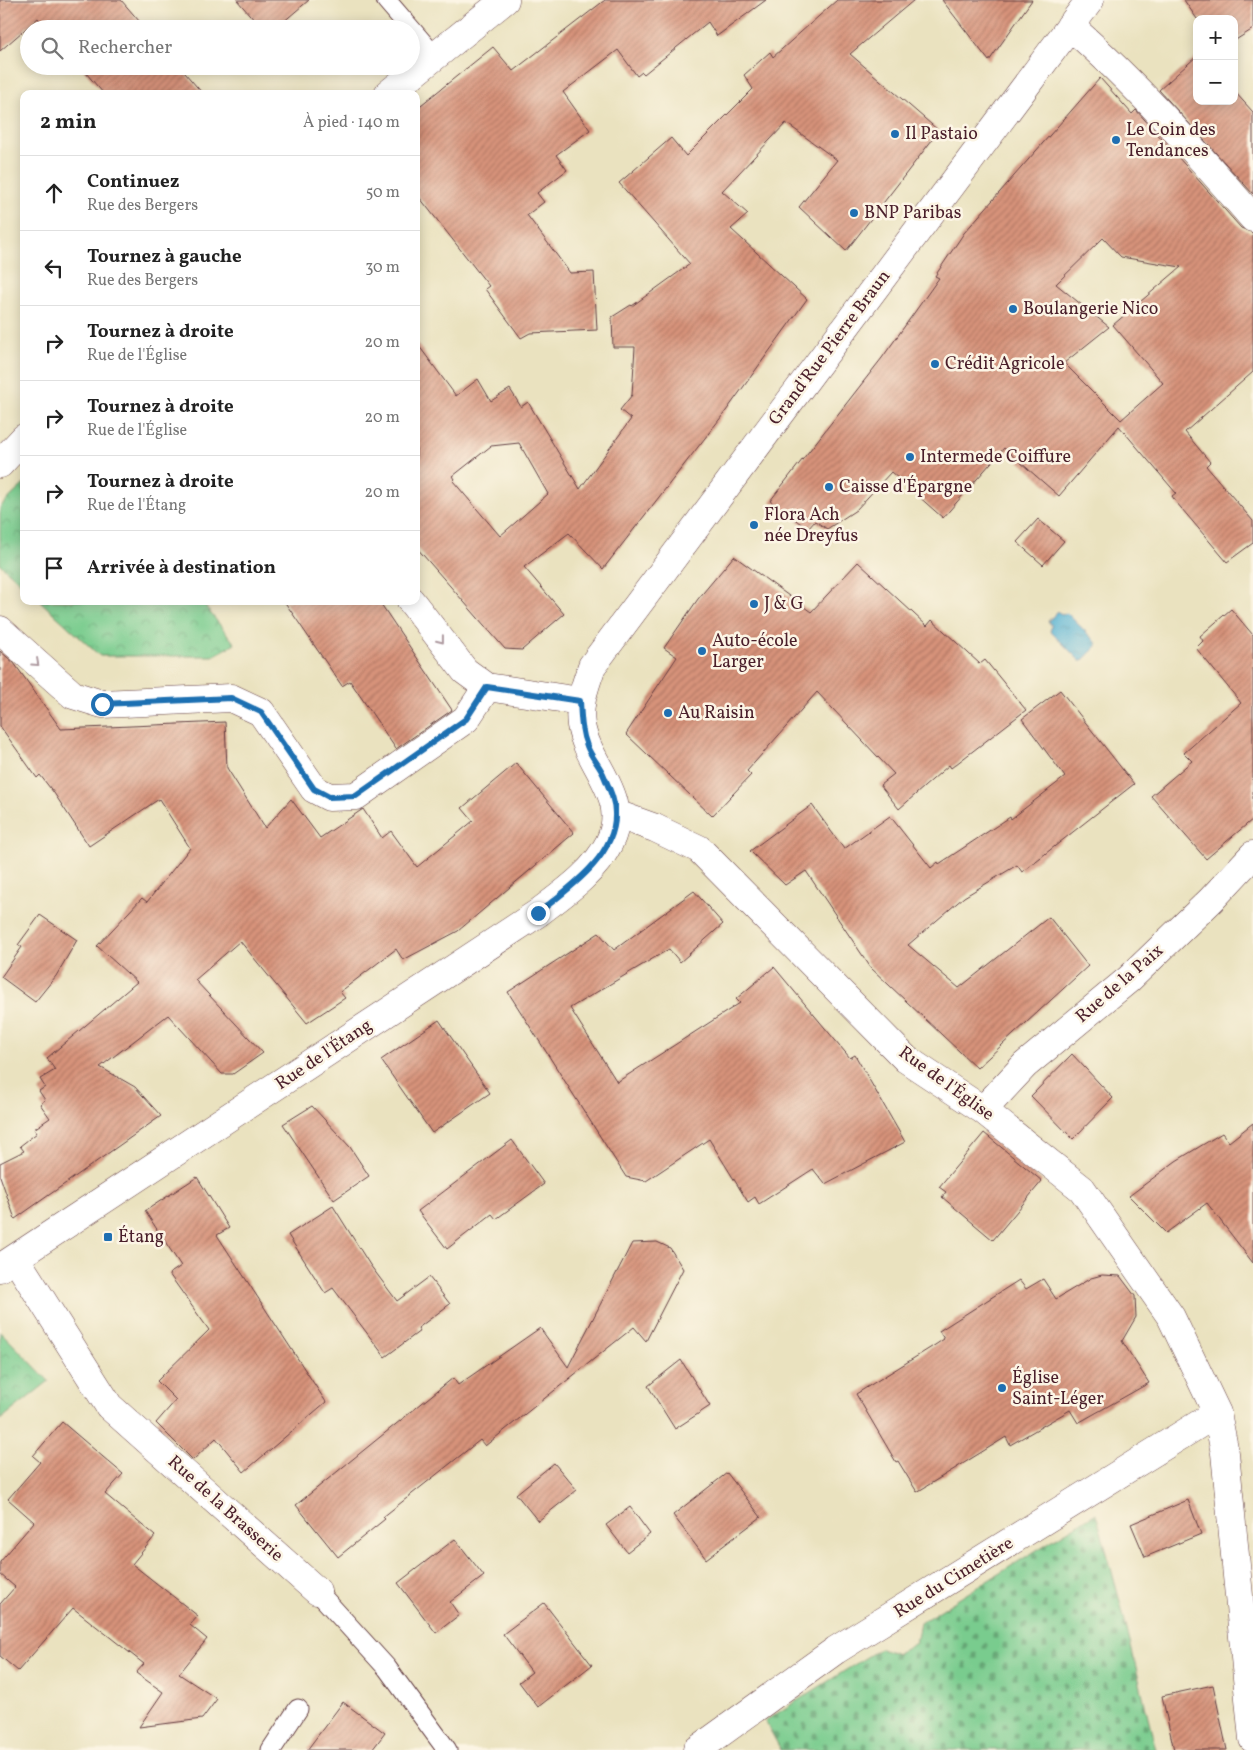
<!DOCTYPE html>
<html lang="fr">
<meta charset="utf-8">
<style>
body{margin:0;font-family:Vollkorn,serif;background:#f2f2f2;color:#222}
.controls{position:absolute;right:15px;top:15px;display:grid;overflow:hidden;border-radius:10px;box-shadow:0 2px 12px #0003}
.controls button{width:45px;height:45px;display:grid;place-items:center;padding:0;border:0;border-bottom:1px solid #e0e0e0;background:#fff;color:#222;font:25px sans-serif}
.stop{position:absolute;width:15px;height:15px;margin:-11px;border:4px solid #1f6fb2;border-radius:50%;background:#fff}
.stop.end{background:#1f6fb2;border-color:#fff;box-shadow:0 1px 5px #0008}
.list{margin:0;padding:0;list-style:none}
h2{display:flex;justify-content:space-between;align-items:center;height:65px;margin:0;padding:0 20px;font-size:21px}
h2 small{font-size:16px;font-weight:400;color:#767676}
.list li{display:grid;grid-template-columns:32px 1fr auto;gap:15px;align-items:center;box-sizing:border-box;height:75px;padding:0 20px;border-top:1px solid #e0e0e0}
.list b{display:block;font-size:19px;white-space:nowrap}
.list p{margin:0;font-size:16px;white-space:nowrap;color:#767676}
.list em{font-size:16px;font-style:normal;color:#767676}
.icon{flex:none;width:28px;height:28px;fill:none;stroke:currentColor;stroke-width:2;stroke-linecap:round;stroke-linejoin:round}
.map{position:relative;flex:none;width:1253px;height:1750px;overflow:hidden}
.search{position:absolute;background:#fff;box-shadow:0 2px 12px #0003;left:20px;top:20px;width:400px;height:55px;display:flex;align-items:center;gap:12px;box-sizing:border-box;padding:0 18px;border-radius:28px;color:#767676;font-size:19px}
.panel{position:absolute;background:#fff;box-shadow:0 2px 12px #0003;left:20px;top:90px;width:400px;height:515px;border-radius:10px}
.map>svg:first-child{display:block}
.cemetery{fill:url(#cemetery-stones);stroke:#62765c}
.park{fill:url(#park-crowns);stroke:#62765c}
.water{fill:url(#water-ripples);stroke:#50687f}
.building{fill:url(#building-hatch);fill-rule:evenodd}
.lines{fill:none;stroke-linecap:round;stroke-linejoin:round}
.lane-casing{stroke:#623c41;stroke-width:21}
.street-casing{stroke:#623c41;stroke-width:29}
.lane{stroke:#fff;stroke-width:19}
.street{stroke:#fff;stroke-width:28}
.oneway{stroke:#ae9aa0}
.route{stroke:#1f6fb2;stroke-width:6}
.poi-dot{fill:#1f6fb2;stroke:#fcf5e5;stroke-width:2}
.labels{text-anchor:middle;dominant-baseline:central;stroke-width:5;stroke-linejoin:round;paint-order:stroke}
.poi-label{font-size:18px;fill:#4a1f2b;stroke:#fcf5e5;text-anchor:start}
.street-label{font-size:18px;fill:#4a1f2b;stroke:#fcf5e5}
</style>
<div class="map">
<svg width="1253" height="1750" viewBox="0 0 1253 1750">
<defs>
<pattern id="cemetery-stones" width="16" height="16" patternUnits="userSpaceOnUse" patternTransform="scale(1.25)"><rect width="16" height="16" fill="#79cc8e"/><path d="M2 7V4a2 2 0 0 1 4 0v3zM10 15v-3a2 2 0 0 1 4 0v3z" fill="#65a574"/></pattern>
<pattern id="park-crowns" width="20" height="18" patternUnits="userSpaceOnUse" patternTransform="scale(1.25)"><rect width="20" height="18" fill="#79cc8e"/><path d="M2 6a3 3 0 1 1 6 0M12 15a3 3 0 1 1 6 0" fill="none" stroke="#65a574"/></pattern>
<pattern id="water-ripples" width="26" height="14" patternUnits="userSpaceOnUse" patternTransform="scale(1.25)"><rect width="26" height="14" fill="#55b2d3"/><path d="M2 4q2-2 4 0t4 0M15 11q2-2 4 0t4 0" fill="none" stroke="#4890ab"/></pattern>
<pattern id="building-hatch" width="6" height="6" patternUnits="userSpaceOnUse" patternTransform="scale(1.25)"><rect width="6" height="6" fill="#d7937a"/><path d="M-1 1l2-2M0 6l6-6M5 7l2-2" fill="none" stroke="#b07764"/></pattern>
</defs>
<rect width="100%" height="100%" fill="#fcf5e5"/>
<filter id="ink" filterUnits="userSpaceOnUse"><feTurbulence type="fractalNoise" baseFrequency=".02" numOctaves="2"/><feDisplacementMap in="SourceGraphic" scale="10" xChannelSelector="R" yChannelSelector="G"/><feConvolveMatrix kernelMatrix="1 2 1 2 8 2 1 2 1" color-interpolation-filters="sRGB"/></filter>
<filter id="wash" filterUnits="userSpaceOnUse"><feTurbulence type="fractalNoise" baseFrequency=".0096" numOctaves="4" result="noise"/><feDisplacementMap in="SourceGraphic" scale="20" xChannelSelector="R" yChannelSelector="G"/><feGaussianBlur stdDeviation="1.12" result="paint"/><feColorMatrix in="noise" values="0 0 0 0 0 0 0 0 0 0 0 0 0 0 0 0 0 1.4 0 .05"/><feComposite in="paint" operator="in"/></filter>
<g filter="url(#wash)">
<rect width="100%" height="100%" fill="#eae2bf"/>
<!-- cemetery -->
<path class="cemetery" d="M1096,1513l25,92 35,145h-375l-16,-29 116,-73 16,6 19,-11 4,-20z"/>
<!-- park -->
<path class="park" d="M24,484v102l-24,-22v-57z
M40,601h161l34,43 -22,12h-113z
M0,1331l49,50 -49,39z"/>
<!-- water -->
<path class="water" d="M1058,611l4,4 5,-2 30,30v3l-15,15h-2l-30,-30 2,-5 -4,-5z"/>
<g id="blocks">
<!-- building -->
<path class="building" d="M0,0h121l25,29h-99l-9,-11 -38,33z
M237,0h72l-34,29h-13z
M605,0h161l-49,36 -9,-14 -64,52 -2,-2 -5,4 -19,-26 -55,42 27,38 -34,25 11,15 -30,23 7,9 -17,13 43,58 24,-1 3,58 -67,3 -9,5 -36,-49 4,-3 -73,-93v-84l77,-62 20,24z
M837,0h77l-64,54 89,77 -93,120 -47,-44 38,-47 -51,-37 -64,68 26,23 -17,15 76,70 -81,112 -123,158 -34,-36 -45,34 40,47 -42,36 -17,-1 -89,-102v-205l40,54 22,-17 13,22 19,-12 11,18 7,-5 52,87 51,-70 -11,-9 12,-15 3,-48h-22l-1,-30 19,-12 1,1 58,-42 -71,-81 52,-45 15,18 67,-67 -9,-14 26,-23 3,5zM519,443l29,51 -48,42 -47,-55 2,-2 -2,-3 38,-30z
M942,0h90l-43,61z
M1184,0h69v29l-19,12v-22h-37z
M1197,56v45h37v-10l19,21v82l-94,-104z
M80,66h99l24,28h-99z
M1100,78l32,36 4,-4 17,19 88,99 12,5v139l-68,60 25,30 -4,4 47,55v22l-26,19 -51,-60 -4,-6 4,-3 -57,-67 -60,70 -55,-48 -61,70 -52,-46 -35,38 -29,19 -12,-8 -7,8 -38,-28 112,-143 57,-80 -4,-2 29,-43zM1103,238l18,19 60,10 -68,58 50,58 -42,37 -57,-57 45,-36 -53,-43z
M1038,519l26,22 -21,24 -26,-23z
M734,556l77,56 47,-50 69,64 5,-6 48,44 5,-4 41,50 -75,58 -2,-3 -50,44 -19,-24 14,-11 -77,-82 -70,79 4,4 -39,41 -86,-82 51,-77 -13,-9 34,-49z
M284,601h95l73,109 -56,39 -46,-68 -8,5z
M1231,609l22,26v184l-47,40 -55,-63 41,-35 -8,-8 57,-50 -45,-55 7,-7 -3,-5z
M0,651l14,12 47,66 164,-7 2,46 38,60 26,-29 29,39 43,-29 19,29 9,-7 26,36 56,-46 -11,-13 54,-45 58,70 -116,98 -55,29 -7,-11 -56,43 5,6 -38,25 -67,-82 -45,39 68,73 -30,21h-11l-54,-59 -68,52 35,20 26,29 -146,103 -15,-43v-13l24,-12 -4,-5 17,-13 -3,-4 16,-11 -10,-14 5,-4 -6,-9 6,-4 -5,-8 15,-9 -8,-12 90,-76 -40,-36 45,-48 5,4 43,-54 -31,-49 -70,47 -35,-53 -14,-18 -3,3 -37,-52z
M1060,690l74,94 -112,88 -5,-7 -53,32 -56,48 51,43 90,-71 39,49 -111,102 -106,-100 -65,-97 -21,14 -35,-34 62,-46 32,44 46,-33 41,52 7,-6 1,2 71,-47 1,2 54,-42 -43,-58z
M694,891l29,33 -43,38 -11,-13 -99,59 47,74 123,-79 -4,-4 38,-32 76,91 5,-3 50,87 -80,42 -12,-15 -54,35 -4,-7 -7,5 -39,-63 -63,42 -20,-4 -118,-185 91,-59 15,17z
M40,915l37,25 -21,36 -21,26 -34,-25 21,-30 -4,-2z
M439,1020l51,73 -58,40 -51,-73z
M1072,1054l41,44 -40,41 -42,-43z
M312,1106l38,41 19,29 -35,24 -51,-76z
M1253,1123v140l-46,-60 -41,30 -37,-37 47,-35 46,-28 7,9z
M984,1133l58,48 -49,59 -51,-43 4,-5 -7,-5z
M512,1140l32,44 -48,35 -4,-5 -45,35 -29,-38z
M197,1177l32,51 -12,7 109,167 -82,70 -28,-34 -23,22 -37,-37 20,-23 -19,-19 52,-51 -40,-56 12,-8 -36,-55z
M333,1206l37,59 27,36 32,-24 21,27 -32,24 2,3 -35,26 -52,-69 -8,5 -37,-58z
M657,1242l13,6 13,21 -37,72 -12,-14 -149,119 -5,-6 -97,77 2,2 -47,38 -42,-52 157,-127 5,7 82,-57 28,39 64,-124z
M1102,1275l18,1 15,20 1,21 -14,24 27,42 -71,40 -8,-13 -60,35 -4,-8 -89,55 -19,-31 -2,1 -40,-68 79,-49 9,-6 -5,-8 80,-51 7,9 17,-10 13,20 35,-21z
M681,1360l29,46 -35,23 -27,-43z
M62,1422l61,52 -18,20 50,42 -23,28 66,52 -8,9 17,14 -28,35 38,25 -15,20 -63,8 24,-35 -27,-19 8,-9 -71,-56 -55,63 -18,-15v-52l15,-17 -15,-13v-12l34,-40 -26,-23 32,-37 -7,-6z
M554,1463l23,27 -39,31 -22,-27z
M727,1473l34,44 -55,42 -33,-44z
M1188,1500l13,34 -56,23 -14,-33z
M630,1507l20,27 -23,18 -21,-27z
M455,1539l29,37 -34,26 9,13 -23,18 -38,-50z
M544,1603l48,62 -54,42 -19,-25 13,-10 -29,-38z
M1213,1685l14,65h-53l-12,-54z
M343,1702l42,31 -13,17h-65z"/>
</g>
</g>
<g filter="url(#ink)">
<use href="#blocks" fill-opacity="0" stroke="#623c41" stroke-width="1"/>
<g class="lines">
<defs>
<path id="lane" d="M386,0l25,29
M411,29l24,28
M317,1591l70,77 60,82
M271,1750l27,-41"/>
<path id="street" d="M1070,26c67,58 125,125 183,192
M388,94l117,-94
M0,464l24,-26
M411,601l54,70 22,16 93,14
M0,630l73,65 29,9 129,-6 30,14 53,77 15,8 27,-1 110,-77 21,-32
M616,814l39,14 44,21 207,210 77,51 99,79 89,128 46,96 8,40 28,286
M983,1110l42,-45 104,-86 82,-79 42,-45
M16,1259l93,147 208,185
M0,1268l538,-355c26,-20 56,-40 71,-70 23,-46 -21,-76 -28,-118 -3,-21 4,-39 11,-59l498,-666
M697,1750l139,-100 381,-237"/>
</defs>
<!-- lane casing -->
<use href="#lane" class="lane-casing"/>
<!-- street casing -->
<use href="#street" class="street-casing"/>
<!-- lane -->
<use href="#lane" class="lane"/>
<!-- street -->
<use href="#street" class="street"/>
</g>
<!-- one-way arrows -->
<defs><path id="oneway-chevron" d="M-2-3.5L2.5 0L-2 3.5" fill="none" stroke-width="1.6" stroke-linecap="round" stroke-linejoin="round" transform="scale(1.25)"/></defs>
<g class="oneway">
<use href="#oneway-chevron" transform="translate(441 640) rotate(52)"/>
<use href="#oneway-chevron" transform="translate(36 663) rotate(42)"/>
</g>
</g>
<g class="lines" filter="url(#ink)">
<!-- route -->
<path class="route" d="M102,704l129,-6 30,14 53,77 15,8 27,-1 110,-77 21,-32 93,14c1,15 1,30 7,45 4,11 13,20 17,30 5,12 11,24 11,37 2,43 -47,76 -77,100"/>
</g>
<!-- markers -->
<g class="poi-dot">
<circle cx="895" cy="134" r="5"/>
<circle cx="1116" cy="140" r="5"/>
<circle cx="854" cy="213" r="5"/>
<circle cx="1013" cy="309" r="5"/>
<circle cx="935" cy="364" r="5"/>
<circle cx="910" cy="457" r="5"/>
<circle cx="829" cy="487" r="5"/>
<circle cx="754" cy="525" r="5"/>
<circle cx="754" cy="604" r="5"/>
<circle cx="702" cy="651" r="5"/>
<circle cx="668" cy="713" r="5"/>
<rect x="103" y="1232" width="10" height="10" rx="2.5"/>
<circle cx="1002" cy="1388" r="5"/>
</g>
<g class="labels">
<!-- poi labels -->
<g class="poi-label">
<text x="1126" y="130">Le Coin des<tspan x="1126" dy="21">Tendances</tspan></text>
<text x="905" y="134">Il Pastaio</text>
<text x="864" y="213">BNP Paribas</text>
<text x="1023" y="309">Boulangerie Nico</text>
<text x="945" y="364">Crédit Agricole</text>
<text x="920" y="457">Intermede Coiffure</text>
<text x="839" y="487">Caisse d'Épargne</text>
<text x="764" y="515">Flora Ach<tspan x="764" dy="21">née Dreyfus</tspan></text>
<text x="764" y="604">J &amp; G</text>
<text x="712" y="641">Auto-école<tspan x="712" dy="21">Larger</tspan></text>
<text x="678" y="713">Au Raisin</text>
<text x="118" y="1237">Étang</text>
<text x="1012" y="1378">Église<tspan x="1012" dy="21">Saint-Léger</tspan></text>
</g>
<!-- street labels -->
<g class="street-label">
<text transform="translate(830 348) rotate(-53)">Grand'Rue Pierre Braun</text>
<text transform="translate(1120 984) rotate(-41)">Rue de la Paix</text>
<text transform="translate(324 1055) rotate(-34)">Rue de l'Étang</text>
<text transform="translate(946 1084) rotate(36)">Rue de l'Église</text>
<text transform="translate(225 1509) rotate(42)">Rue de la Brasserie</text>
<text transform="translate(954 1578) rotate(-32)">Rue du Cimetière</text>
</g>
</g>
</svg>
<div class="controls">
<button>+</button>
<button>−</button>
</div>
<div class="stop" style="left:102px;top:704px"></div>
<div class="stop end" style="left:538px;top:913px"></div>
<div class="search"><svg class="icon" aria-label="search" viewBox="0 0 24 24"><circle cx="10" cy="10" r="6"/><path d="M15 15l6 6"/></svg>Rechercher</div>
<section class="panel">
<h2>2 min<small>À pied · 140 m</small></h2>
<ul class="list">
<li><svg class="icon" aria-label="ahead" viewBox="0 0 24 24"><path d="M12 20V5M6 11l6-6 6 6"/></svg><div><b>Continuez</b><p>Rue des Bergers</p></div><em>50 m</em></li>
<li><svg class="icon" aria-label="left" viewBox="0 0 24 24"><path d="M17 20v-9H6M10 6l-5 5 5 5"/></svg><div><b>Tournez à gauche</b><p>Rue des Bergers</p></div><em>30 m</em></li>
<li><svg class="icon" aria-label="right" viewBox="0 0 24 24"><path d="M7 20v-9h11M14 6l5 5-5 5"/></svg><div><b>Tournez à droite</b><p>Rue de l'Église</p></div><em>20 m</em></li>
<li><svg class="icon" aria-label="right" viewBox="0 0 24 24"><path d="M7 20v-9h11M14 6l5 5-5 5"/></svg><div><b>Tournez à droite</b><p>Rue de l'Église</p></div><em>20 m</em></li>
<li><svg class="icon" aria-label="right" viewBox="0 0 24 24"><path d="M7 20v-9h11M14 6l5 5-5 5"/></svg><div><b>Tournez à droite</b><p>Rue de l'Étang</p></div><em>20 m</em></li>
<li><svg class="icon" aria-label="arrive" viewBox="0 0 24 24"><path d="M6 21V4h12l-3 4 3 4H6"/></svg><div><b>Arrivée à destination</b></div></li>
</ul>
</section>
</div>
